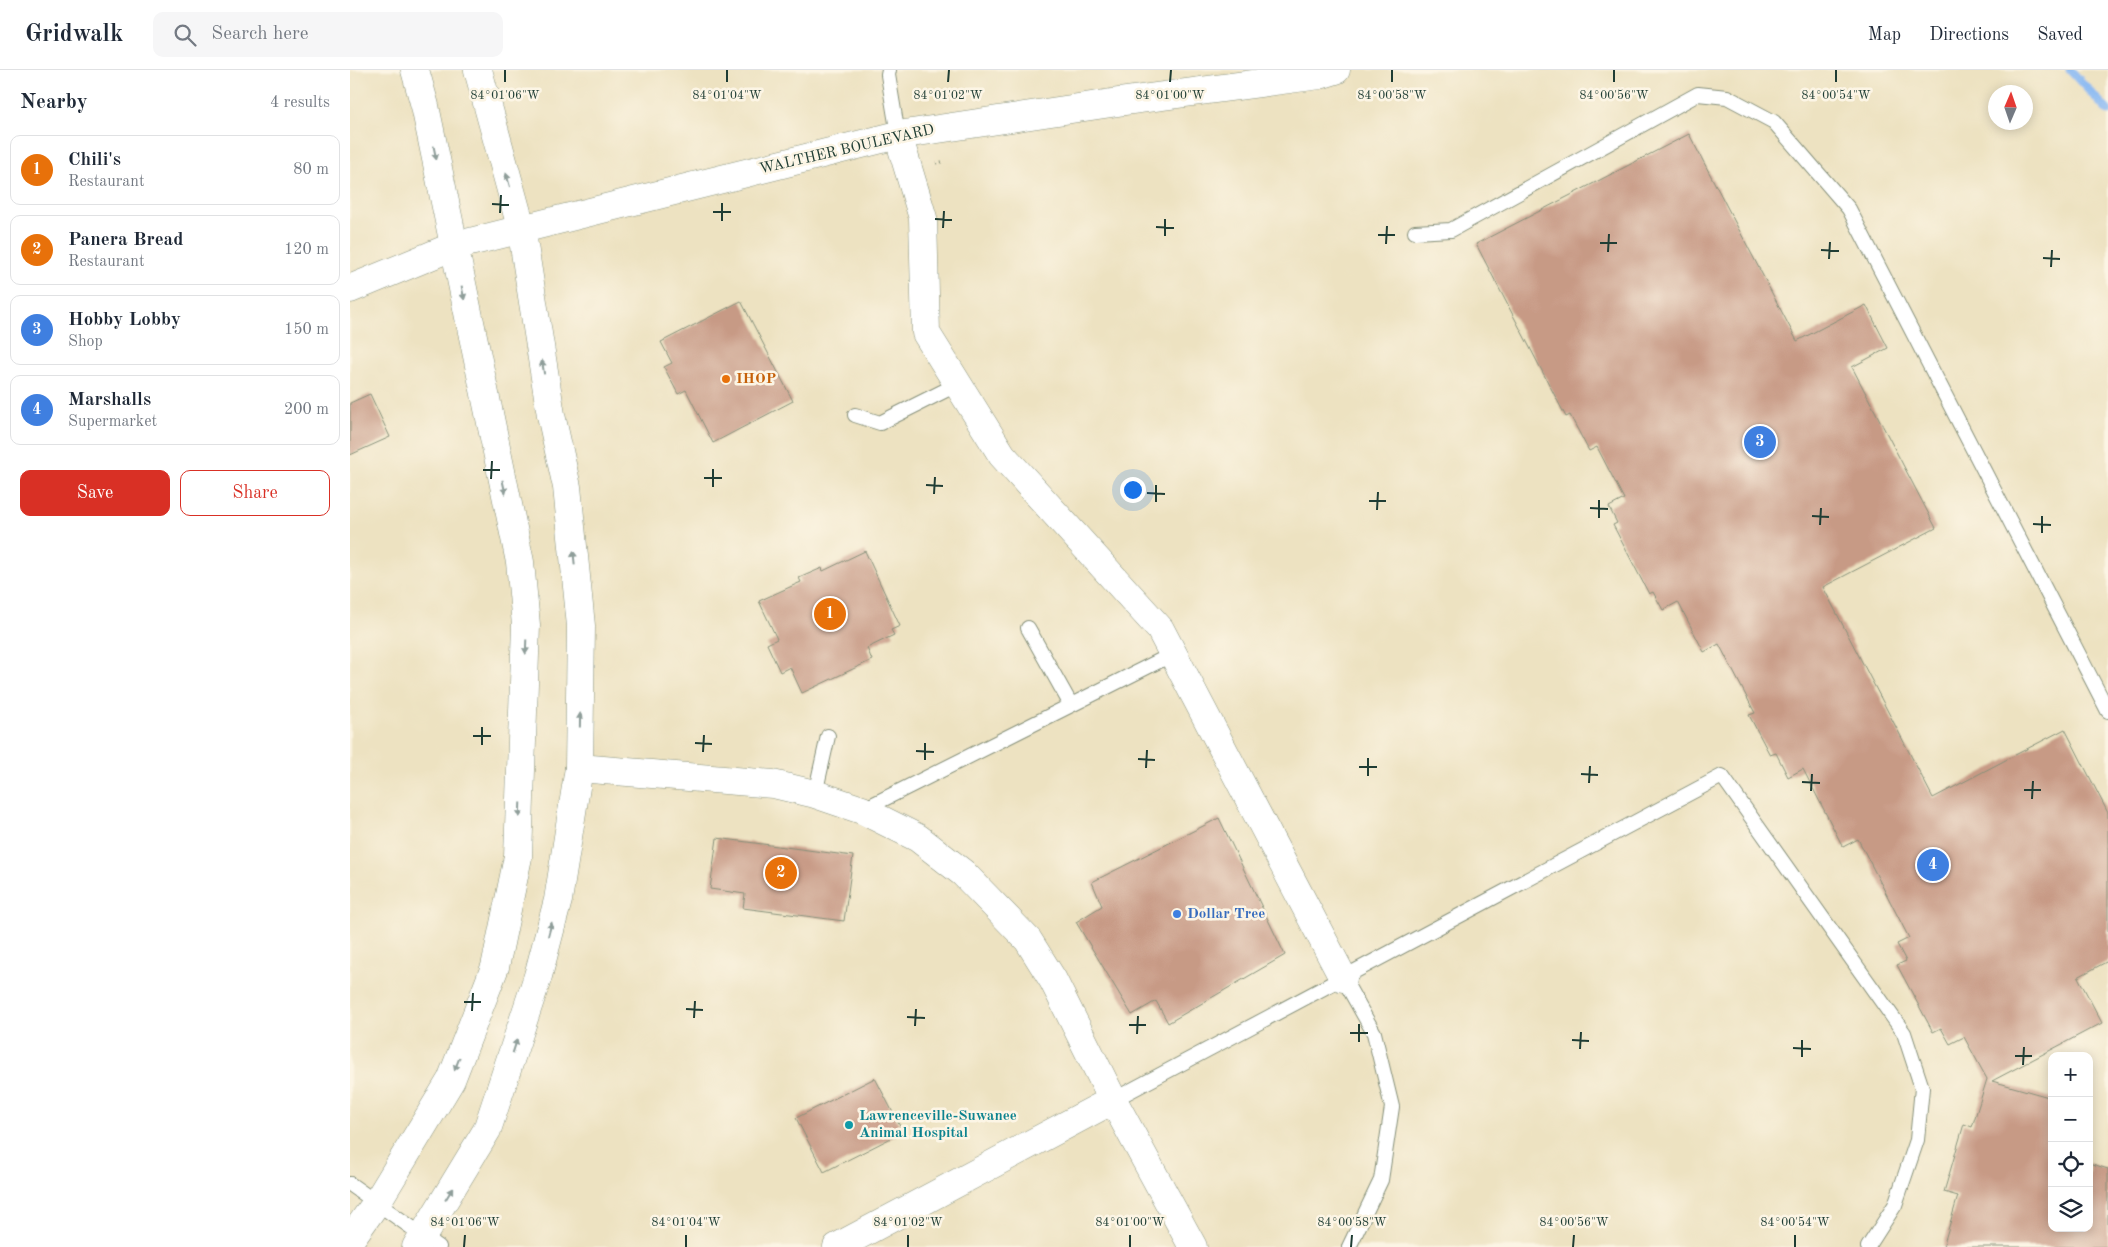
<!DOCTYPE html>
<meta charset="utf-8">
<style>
body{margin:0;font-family:"Old Standard TT",serif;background:#f6f6f7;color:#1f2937}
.controls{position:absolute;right:15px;bottom:15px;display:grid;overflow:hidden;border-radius:10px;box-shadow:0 2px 12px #0003}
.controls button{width:45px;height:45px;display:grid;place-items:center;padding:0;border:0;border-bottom:1px solid #e0e1e3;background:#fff;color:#1f2937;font:25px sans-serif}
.compass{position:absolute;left:1638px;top:15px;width:45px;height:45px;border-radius:50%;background:#fff;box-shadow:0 2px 12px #0003;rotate:2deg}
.you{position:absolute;left:782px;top:419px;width:18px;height:18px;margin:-12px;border:4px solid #fff;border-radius:50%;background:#1a73e8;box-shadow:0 0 0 8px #1a73e833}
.badge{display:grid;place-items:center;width:32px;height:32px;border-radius:50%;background:#d93025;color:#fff;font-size:16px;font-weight:700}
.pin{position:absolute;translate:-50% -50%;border:2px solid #fff;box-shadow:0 1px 5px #0006}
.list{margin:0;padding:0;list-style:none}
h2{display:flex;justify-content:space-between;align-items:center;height:65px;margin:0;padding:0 20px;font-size:21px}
h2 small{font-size:16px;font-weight:400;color:#747a83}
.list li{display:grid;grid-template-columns:32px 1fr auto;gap:15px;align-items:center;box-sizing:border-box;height:70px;margin:0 10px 10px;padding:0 10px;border:1px solid #e0e1e3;border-radius:10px}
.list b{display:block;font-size:19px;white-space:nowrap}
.list p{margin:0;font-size:16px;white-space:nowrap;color:#747a83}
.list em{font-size:16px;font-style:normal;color:#747a83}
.actions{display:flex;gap:10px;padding:15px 20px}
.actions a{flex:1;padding:11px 0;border:1px solid #d93025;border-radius:10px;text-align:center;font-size:18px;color:#d93025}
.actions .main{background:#d93025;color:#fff}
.icon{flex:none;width:28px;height:28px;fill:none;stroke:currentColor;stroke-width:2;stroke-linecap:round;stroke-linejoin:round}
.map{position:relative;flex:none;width:1758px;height:1177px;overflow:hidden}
header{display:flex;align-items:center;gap:30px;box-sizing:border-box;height:70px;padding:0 25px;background:#fff;border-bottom:1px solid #e0e1e3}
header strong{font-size:24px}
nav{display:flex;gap:28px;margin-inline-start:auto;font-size:18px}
.search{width:350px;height:45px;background:#f6f6f7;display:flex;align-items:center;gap:12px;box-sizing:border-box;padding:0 18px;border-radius:10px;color:#747a83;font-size:19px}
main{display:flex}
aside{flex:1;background:#fff}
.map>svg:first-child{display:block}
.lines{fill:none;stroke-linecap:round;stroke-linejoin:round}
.stream{stroke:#87b8f3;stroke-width:9}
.building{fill:#c79a85}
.service-casing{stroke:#86907a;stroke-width:16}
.minor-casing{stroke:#86907a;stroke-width:29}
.tertiary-casing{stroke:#86907a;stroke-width:29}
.secondary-casing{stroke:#86907a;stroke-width:29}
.path{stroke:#86907a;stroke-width:3;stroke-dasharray:1 4;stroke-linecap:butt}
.service{stroke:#fff;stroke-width:14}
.minor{stroke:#fff;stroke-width:28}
.tertiary{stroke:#fff;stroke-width:28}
.secondary{stroke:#fff;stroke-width:28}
.oneway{fill:#8f9e9a}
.ticks{fill:none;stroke:#1f3d34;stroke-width:2}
.food-dot{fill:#e8710a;stroke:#fcf5e5;stroke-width:2}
.shop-dot{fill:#3f7fe0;stroke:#fcf5e5;stroke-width:2}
.culture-dot{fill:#0f9aa8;stroke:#fcf5e5;stroke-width:2}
.labels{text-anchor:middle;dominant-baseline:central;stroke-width:5;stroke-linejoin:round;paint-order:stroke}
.street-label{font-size:15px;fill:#1f3d34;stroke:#fcf5e5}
.food-label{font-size:15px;font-weight:bold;fill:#c56008;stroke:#fcf5e5;text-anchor:start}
.shop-label{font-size:15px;font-weight:bold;fill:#366cbe;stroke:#fcf5e5;text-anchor:start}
.culture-label{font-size:15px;font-weight:bold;fill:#0d838f;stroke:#fcf5e5;text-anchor:start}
.ticks-label{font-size:12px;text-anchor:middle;fill:#1f3d34;stroke:#fcf5e5;stroke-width:5;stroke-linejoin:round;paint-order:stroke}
</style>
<header>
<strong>Gridwalk</strong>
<div class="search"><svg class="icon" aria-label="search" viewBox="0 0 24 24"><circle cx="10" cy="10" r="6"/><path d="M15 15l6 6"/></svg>Search here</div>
<nav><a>Map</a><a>Directions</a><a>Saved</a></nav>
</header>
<main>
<aside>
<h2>Nearby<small>4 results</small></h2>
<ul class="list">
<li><span class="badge" style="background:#e8710a">1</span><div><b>Chili's</b><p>Restaurant</p></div><em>80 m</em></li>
<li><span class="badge" style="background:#e8710a">2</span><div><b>Panera Bread</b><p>Restaurant</p></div><em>120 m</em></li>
<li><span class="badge" style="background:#3f7fe0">3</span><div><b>Hobby Lobby</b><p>Shop</p></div><em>150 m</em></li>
<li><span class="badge" style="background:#3f7fe0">4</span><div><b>Marshalls</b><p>Supermarket</p></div><em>200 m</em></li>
</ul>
<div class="actions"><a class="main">Save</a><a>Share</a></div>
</aside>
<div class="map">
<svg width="1758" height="1177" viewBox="0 0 1758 1177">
<rect width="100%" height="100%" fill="#fcf5e5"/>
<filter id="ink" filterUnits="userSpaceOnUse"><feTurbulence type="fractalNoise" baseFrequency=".02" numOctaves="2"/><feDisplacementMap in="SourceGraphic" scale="10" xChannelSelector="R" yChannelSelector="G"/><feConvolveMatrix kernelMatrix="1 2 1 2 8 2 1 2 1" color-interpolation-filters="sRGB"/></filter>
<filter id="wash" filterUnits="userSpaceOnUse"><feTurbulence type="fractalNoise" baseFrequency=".0096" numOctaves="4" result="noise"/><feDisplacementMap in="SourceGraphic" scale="20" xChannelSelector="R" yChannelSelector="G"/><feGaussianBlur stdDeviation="1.12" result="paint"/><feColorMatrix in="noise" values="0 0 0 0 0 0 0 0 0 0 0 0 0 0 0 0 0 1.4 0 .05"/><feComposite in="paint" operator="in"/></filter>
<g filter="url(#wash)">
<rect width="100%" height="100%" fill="#ede2c1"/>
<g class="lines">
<!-- stream -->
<path class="stream" d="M1720,0l38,41"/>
</g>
<g id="blocks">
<!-- building -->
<path class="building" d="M1339,64l108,207 69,-36 22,43 -36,19 84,161 -113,59 110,211 132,-69 43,84v148l-30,16 24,46 -110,58 60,17v130h37v-65l19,6v78h-165l15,-51 -14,-4 20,-68 8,3 15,-48 -23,-42 -14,7 -9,-16 -8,4 -36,-67 9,-4 -9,-17 12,-6 -51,-99 -15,8 -40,-78 -15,8 -12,-24 -6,2 -21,-40 6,-2 -36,-69 -15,8 -26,-50 -15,8 -10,-18 -4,2 -36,-69 4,-2 -8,-16 15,-8 -27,-52 -8,4 -19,-36 -4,2 -90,-173z
M391,231l52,100 -80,42 -27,-53 -8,4 -14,-27 8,-4 -11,-21z
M20,324l20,43 -40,18v-52z
M515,481l35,75 -9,4 3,5 -27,13 5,12 -70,33 -12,-26 -10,5 -13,-28 10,-5 -18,-38 42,-19 -2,-4 23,-10 1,3z
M869,748l66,137 -117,68 -12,-22 -24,14 -56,-93 26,-16 -10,-24z
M367,768l136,18 -9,65 -101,-13 2,-14 -35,-5z
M525,1008l28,54 -79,40 -28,-54z"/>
</g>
</g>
<g filter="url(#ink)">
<use href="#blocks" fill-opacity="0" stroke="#86907a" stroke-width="1"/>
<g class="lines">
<defs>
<path id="service" d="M539,0l-1,5 10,60
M1065,162l36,-2 247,-136 29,3 47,25 75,87 259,502
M505,345l25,8 78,-39
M678,558l43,77
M465,724l13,-58
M512,740l311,-156
M993,908l31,55 18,74 -11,73 -32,67
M763,1030l609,-324 182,257 18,55 -5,52 -22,65 -27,42
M0,1114l89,63"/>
<path id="minor" d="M548,65l25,83 3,115 76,122 158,174 183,349
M0,219l104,-43
M229,698l194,16 42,10 47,16 56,28 45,35 65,67 25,40 60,120 80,147
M487,1177l276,-147"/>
<path id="tertiary" d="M104,176l444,-111 220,-33 202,-27 16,-5"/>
<path id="secondary" d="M0,1170l27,-38 74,-122 44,-113 23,-110 8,-232 -6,-63 -95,-456 -10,-36
M66,1177l71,-117 51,-154 20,-76 21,-132 2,-142 -14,-139 -16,-72 -30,-188 -43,-157"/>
</defs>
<!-- service casing -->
<use href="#service" class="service-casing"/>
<!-- minor casing -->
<use href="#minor" class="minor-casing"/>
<!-- tertiary casing -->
<use href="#tertiary" class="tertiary-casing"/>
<!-- secondary casing -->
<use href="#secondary" class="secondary-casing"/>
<!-- path -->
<path class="path" d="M586,93l9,-2"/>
<!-- service -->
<use href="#service" class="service"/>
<!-- minor -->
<use href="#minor" class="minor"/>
<!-- tertiary -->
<use href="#tertiary" class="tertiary"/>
<!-- secondary -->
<use href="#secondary" class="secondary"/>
</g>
<!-- one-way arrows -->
<defs><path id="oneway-solid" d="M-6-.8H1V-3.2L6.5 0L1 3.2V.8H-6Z" transform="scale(1.25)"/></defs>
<g class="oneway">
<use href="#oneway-solid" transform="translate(85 83) rotate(78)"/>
<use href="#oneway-solid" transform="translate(158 110) rotate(-106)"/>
<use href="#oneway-solid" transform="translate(113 223) rotate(79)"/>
<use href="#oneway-solid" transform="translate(193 297) rotate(-99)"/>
<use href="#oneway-solid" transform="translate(154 417) rotate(77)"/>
<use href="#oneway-solid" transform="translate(224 488) rotate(-96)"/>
<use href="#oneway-solid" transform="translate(176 577) rotate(92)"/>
<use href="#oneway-solid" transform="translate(230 650) rotate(-89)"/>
<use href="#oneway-solid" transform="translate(170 740) rotate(92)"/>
<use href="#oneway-solid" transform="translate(200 859) rotate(-75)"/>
<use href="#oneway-solid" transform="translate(165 976) rotate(-72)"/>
<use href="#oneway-solid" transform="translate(107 994) rotate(111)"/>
<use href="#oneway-solid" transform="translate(99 1124) rotate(-59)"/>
</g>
</g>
<!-- ticks -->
<path class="ticks" d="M155,12v-12M377,12v-12M598,12l1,-12M820,12l1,-12M1042,12v-12M1264,12v-12M1486,12v-12M142,134l17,1M363,142h18M150,143l1,-18M585,149l17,1M372,151v-18M806,157l18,1M593,158l1,-17M1028,165h17M815,166v-17M1250,173h17M1036,174l1,-18M1471,180l18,1M1258,182l1,-18M1693,188l17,1M1479,189l1,-17M1701,197l1,-17M133,400h17M354,408h18M141,409l1,-18M576,415l17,1M363,417v-18M797,423l18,1M584,424l1,-17M1019,431h17M806,432v-17M1240,438l18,1M1027,440l1,-18M1462,446l17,1M1249,448v-18M1683,454l18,1M1470,455l1,-17M1692,463v-17M123,666h18M345,673l17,1M132,675v-18M566,681l18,1M353,682l1,-17M788,689l17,1M575,690v-17M1009,697h18M796,698l1,-18M1231,704l17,1M1018,706v-18M1452,712l18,1M1239,713l1,-17M1674,720h17M1461,721l1,-17M1682,729l1,-18M114,932h17M336,939l17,1M122,941l1,-18M557,947l18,1M344,948l1,-17M779,955h17M565,956l1,-17M1000,963h18M787,964l1,-18M1222,970l17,1M1009,972v-18M1443,978l18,1M1230,979l1,-17M1665,986h17M1452,987v-17M1673,995l1,-18M114,1177l1,-12M336,1177v-12M558,1177v-12M780,1177v-12M1001,1177l1,-12M1223,1177l1,-12M1445,1177v-12"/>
<!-- markers -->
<circle class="food-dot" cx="376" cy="309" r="5"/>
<circle class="shop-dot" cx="827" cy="844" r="5"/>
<circle class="culture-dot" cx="499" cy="1055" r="5"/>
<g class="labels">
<!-- street labels -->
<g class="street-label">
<text transform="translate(497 80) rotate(-13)">WALTHER BOULEVARD</text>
</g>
<!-- food labels -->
<g class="food-label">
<text x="386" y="309">IHOP</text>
</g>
<!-- shop labels -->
<g class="shop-label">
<text x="837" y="844">Dollar Tree</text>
</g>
<!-- culture labels -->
<g class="culture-label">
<text x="509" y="1046">Lawrenceville-Suwanee<tspan x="509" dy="17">Animal Hospital</tspan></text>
</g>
</g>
<g class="ticks-label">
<text x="155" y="29">84°01'06"W</text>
<text x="377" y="29">84°01'04"W</text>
<text x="598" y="29">84°01'02"W</text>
<text x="820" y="29">84°01'00"W</text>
<text x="1042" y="29">84°00'58"W</text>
<text x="1264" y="29">84°00'56"W</text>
<text x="1486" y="29">84°00'54"W</text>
<text x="115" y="1156">84°01'06"W</text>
<text x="336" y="1156">84°01'04"W</text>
<text x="558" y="1156">84°01'02"W</text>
<text x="780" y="1156">84°01'00"W</text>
<text x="1002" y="1156">84°00'58"W</text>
<text x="1224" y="1156">84°00'56"W</text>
<text x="1445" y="1156">84°00'54"W</text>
</g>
</svg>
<div class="controls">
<button>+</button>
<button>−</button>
<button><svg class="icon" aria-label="locate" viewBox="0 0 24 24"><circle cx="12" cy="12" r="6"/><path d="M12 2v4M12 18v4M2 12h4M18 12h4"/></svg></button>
<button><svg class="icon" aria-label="layers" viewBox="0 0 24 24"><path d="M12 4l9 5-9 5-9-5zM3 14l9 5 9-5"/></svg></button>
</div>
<svg class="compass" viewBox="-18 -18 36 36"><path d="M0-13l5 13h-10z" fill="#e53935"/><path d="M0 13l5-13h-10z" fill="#747a83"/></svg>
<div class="you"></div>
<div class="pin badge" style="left:480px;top:544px;background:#e8710a">1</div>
<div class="pin badge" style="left:431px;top:803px;background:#e8710a">2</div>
<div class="pin badge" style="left:1410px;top:372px;background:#3f7fe0">3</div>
<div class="pin badge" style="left:1583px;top:795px;background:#3f7fe0">4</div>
</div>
</main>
